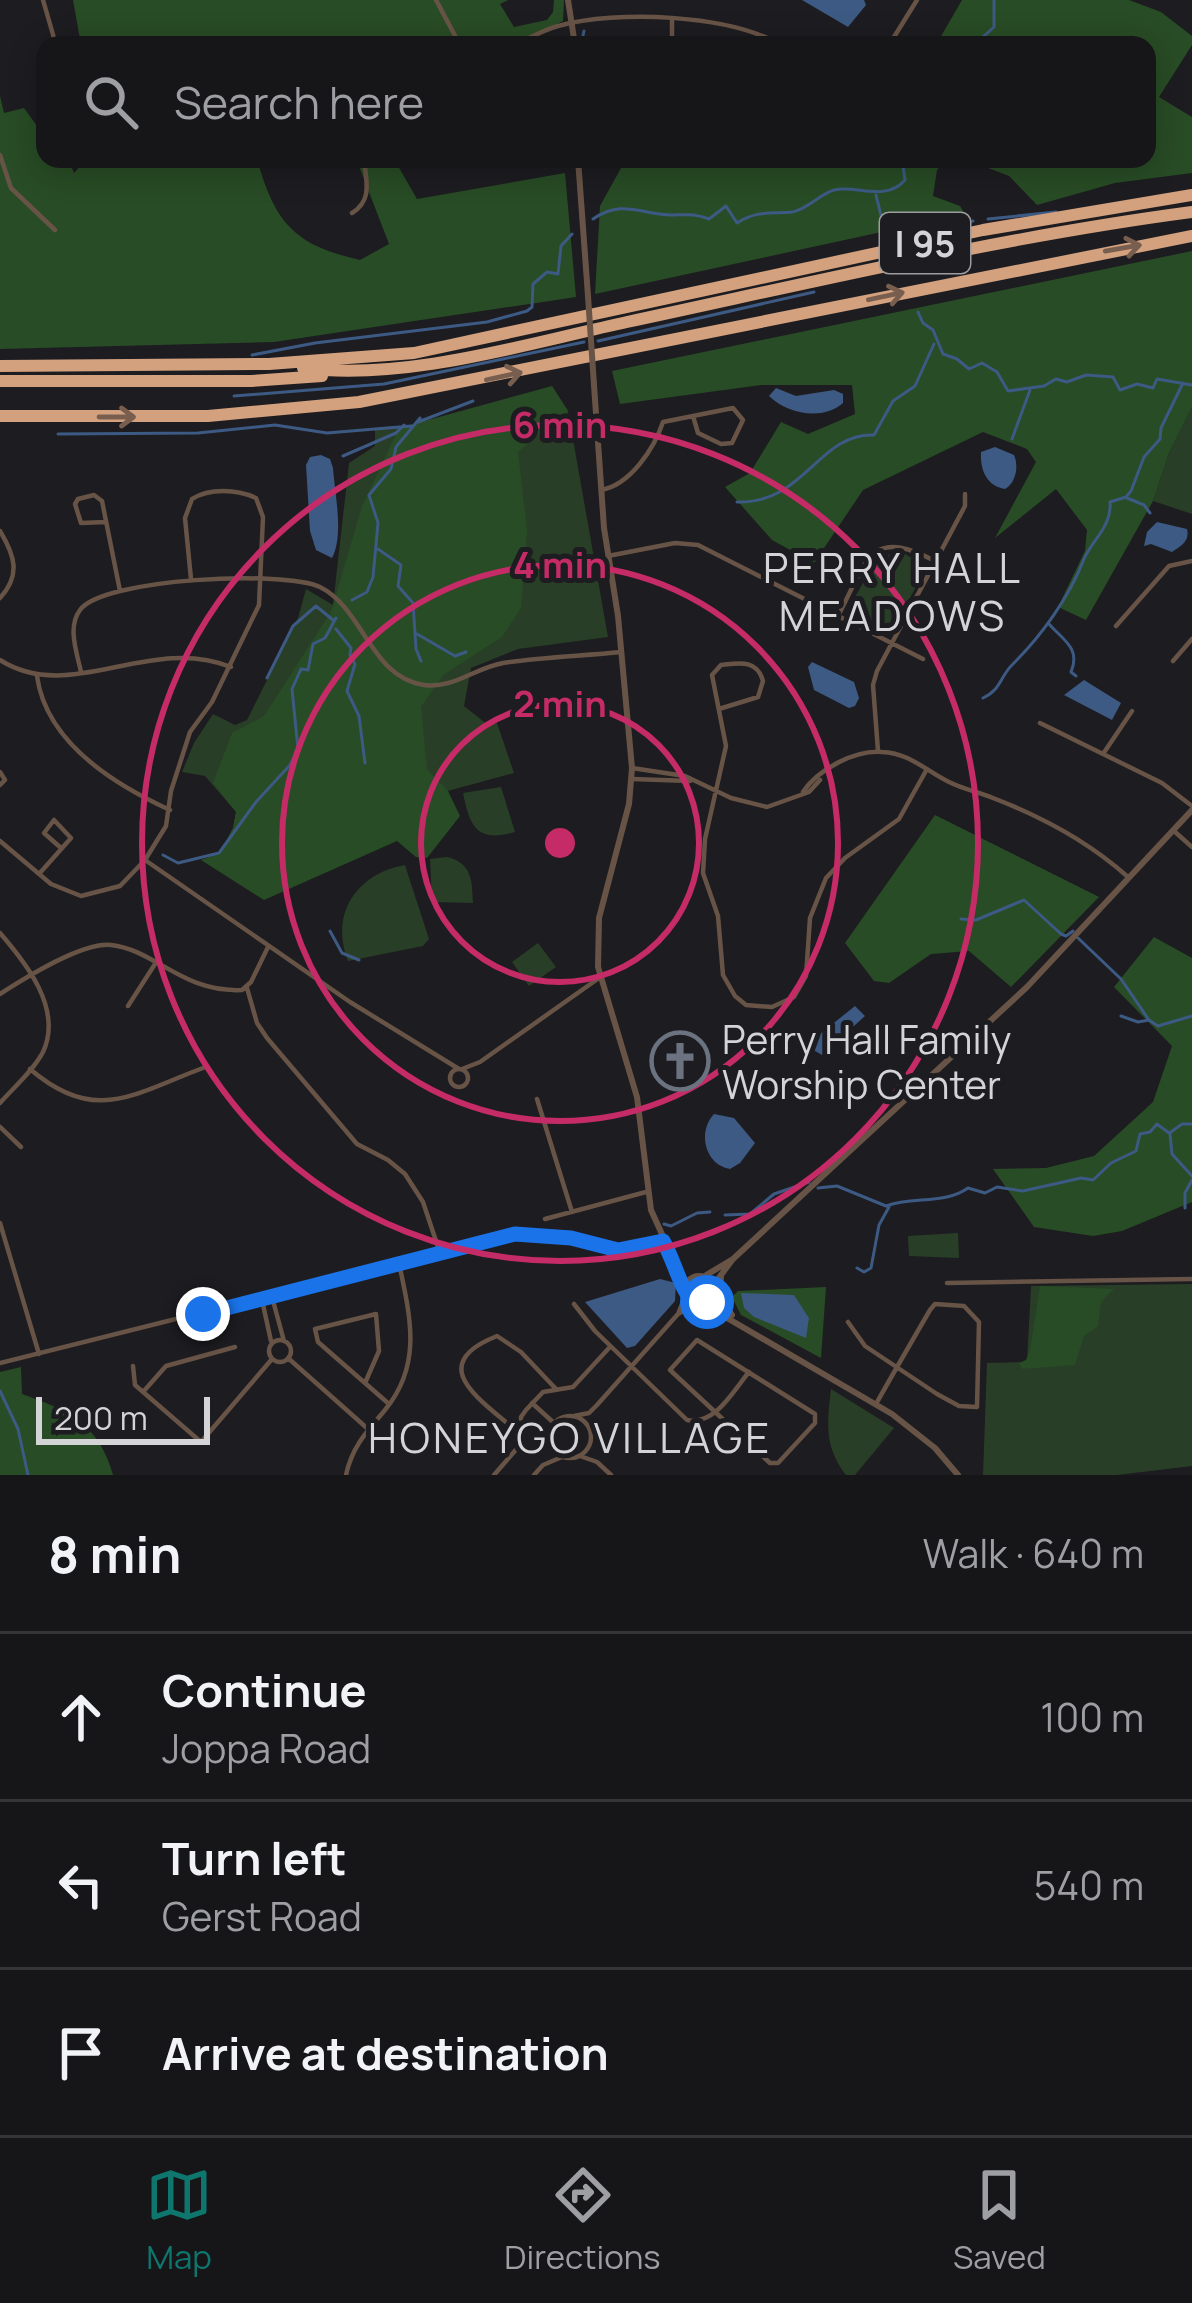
<!DOCTYPE html>
<meta charset="utf-8">
<style>
body{margin:0;font-family:Manrope,sans-serif;background:#232225;color:#f1f3f6}
.scale{position:absolute;left:36px;bottom:30px;width:174px;box-sizing:border-box;padding-left:12px;border:6px solid #d4d3d6;border-top:0;font-size:33px;line-height:42px;white-space:nowrap;color:#d4d3d6;-webkit-text-stroke:9px #1d1c20;paint-order:stroke}
.stop{position:absolute;width:36px;height:36px;margin:-27px;border:9px solid #1a73e8;border-radius:50%;background:#fff}
.stop.end{background:#1a73e8;border-color:#fff;box-shadow:0 3px 12px #0008}
.list{margin:0;padding:0;list-style:none}
h2{display:flex;justify-content:space-between;align-items:center;height:156px;margin:0;padding:0 48px;font-size:51px}
h2 small{font-size:39px;font-weight:400;color:#9e9fa2}
.list li{display:grid;grid-template-columns:78px 1fr auto;gap:36px;align-items:center;box-sizing:border-box;height:168px;padding:0 48px;border-top:3px solid #353437}
.list b{display:block;font-size:45px;white-space:nowrap}
.list p{margin:0;font-size:39px;white-space:nowrap;color:#9e9fa2}
.list em{font-size:39px;font-style:normal;color:#9e9fa2}
.icon{flex:none;width:66px;height:66px;fill:none;stroke:currentColor;stroke-width:2;stroke-linecap:round;stroke-linejoin:round}
.map{position:relative;flex:none;width:1192px;height:1475px;overflow:hidden}
.search{position:absolute;background:#161518;box-shadow:0 6px 30px #0003;left:36px;right:36px;top:36px;height:132px;display:flex;align-items:center;gap:30px;box-sizing:border-box;padding:0 42px;border-radius:24px;color:#9e9fa2;font-size:45px}
.sheet{height:660px;background:#161518}
nav{display:flex;justify-content:space-around;align-items:center;box-sizing:border-box;height:168px;border-top:3px solid #353437;background:#161518;font-size:33px;color:#9e9fa2}
nav a{display:grid;justify-items:center;gap:6px}
nav .on{color:#0f766e}
.map>svg:first-child{display:block}
.green{fill:#293e26}
.forest{fill:#284c25}
.water{fill:#3c5a83}
.lines{fill:none;stroke-linecap:round;stroke-linejoin:round}
.stream{stroke:#3c5a83;stroke-width:3}
.minor{stroke:#685446;stroke-width:4.5}
.tertiary{stroke:#685446;stroke-width:6}
.motorway{stroke:#d3a17e;stroke-width:12}
.tertiary-bridge{stroke:#685446;stroke-width:6}
.oneway{stroke:#785e4f}
.route{stroke:#1a73e8;stroke-width:15}
.ring{fill:none;stroke:#c42b67;stroke-width:6}
.labels{text-anchor:middle;dominant-baseline:central;stroke-width:10;stroke-linejoin:round;paint-order:stroke}
.shield{fill:#1d1c20;stroke:#9d9c9f;stroke-width:3}
.shield-label{font-size:36px;font-weight:bold;fill:#d4d3d6}
.poi-label{font-size:39px;fill:#d4d3d6;stroke:#1d1c20;text-anchor:start}
.neighbourhood-label{font-size:42px;letter-spacing:3px;fill:#d4d3d6;stroke:#1d1c20}
.centre{fill:#c42b67;stroke:#1d1c20;stroke-width:6}
.ring-label{font-size:36px;text-anchor:middle;font-weight:bold;fill:#c42b67;stroke:#1d1c20;stroke-width:10;stroke-linejoin:round;paint-order:stroke}
</style>
<div class="map">
<svg width="1192" height="1475" viewBox="0 0 1192 1475">
<rect width="100%" height="100%" fill="#1d1c20"/>
<!-- green -->
<path class="green" d="M552,386l16,25 40,226 -90,12 -47,19 -7,38 24,19 9,-2 17,50 -294,80 13,-25 3,-16 -31,-36 -23,-4 12,-29 19,-29 22,11 12,-5 51,-102 8,-29 27,16 16,-142 26,-17v-18h24l-1,93z
M1192,407v107l-39,-13 16,-48z
M890,554h15l22,13 -36,65 -44,-21 24,-42z
M501,787l14,45c-38,11 -45,-5 -52,-39z
M447,857c25,6 25,23 26,46l-41,-1 -2,-43z
M405,865l24,74 -6,7 -75,15c-19,-48 10,-88 57,-96z
M538,943l18,24 -27,19 -17,-24z
M958,1233l1,25 -50,-2 -1,-20z
M1192,1284v182l-75,9h-134l4,-112 40,-1 4,-76z
M831,1389l63,39 -39,47h-9c-22,-28 -19,-52 -15,-86z"/>
<!-- forest -->
<path class="forest" d="M73,0h435l-8,4 14,23 33,-7 6,-8 1,-12h10l-1,21 -52,24h-430z
M962,0h167l32,12 31,24v9l-33,52 33,20v56l-77,10 -78,22 -28,-29 -44,-17h182v-114h-211z
M0,96l4,17 20,-5 21,29v22h23l6,14 13,-14h189l-17,7c18,61 40,80 101,94l29,-16 -30,-78 35,-7 23,40 148,-26 11,124 -302,45 -274,7z
M626,159h118l42,8 42,-8h118l-9,11 -4,26 27,10 5,8 -370,80 5,-88z
M1192,251v156l-23,46 -16,48 -67,119 -28,-13 27,-56 2,-21 -31,-41 -61,49 41,-76 -9,-13 -44,-17 -120,58 -49,73 -42,-23 -47,-53 25,-14 31,-51 27,12 47,-20 -3,-29h-91l-141,19 -8,-33z
M552,386l16,25 -50,41 9,79 -6,77 -19,29 -59,38 -22,32 6,62 21,22 12,25 -33,42 -11,-1 -19,-16 -133,59 -63,-40 19,-7 13,-25 3,-16 -23,-29 19,-50 32,-17 67,-104 31,-106 37,-78z
M935,815l164,82 -88,90 -42,-36 -38,3 -42,29 -15,-2 -29,-38z
M1154,937l38,21v244l-70,29 -29,5 -59,-9 -41,-58 53,-1 48,-12 59,-54 19,-56 -58,-59z
M1040,1286l74,3 -13,13 -3,24 -14,10 -9,29 -53,4 -3,-6 7,-3 4,-10z
M826,1287l-5,71 -80,-43 -9,-18 6,-6z
M21,1367l1,27c46,16 77,30 91,81h-113v-103z"/>
<!-- water -->
<path class="water" d="M802,0h62l2,5 -18,22z
M776,388l20,8 38,-6 9,4v9c-20,18 -56,11 -74,-7z
M995,447l19,8c5,11 2,28 -9,34 -19,-3 -25,-20 -24,-37z
M321,455l9,4 3,9c2,27 11,67 -1,90l-16,-8 -6,-19 -4,-66 4,-8z
M1157,522l30,7c3,12 -6,17 -15,23l-21,-8 -7,2 3,-14z
M812,662l42,20 5,16 -4,8 -6,2 -35,-18 -6,-23z
M1084,680l37,23 -9,17 -48,-25z
M855,1006l10,10 -43,39 -12,-7v-6z
M714,1114l20,4 21,25 -15,20 -10,6c-25,-4 -33,-37 -16,-55z
M660,1279l16,4 -1,18 -40,45 -8,2 -42,-46z
M741,1293l53,2 15,23 -3,20 -52,-21 -10,-9z"/>
<g class="lines">
<!-- stream -->
<path class="stream" d="M581,45l3,-14
M974,45l20,-18v-27
M876,195l11,45
M593,219c29,-20 47,-5 77,-4 16,0 23,-2 39,4l17,-13 11,17c20,-13 34,-9 55,-11 14,-2 28,-18 42,-22 21,-6 51,13 71,-10l-2,-14 5,-7
M988,219l68,-7
M886,237l87,-16
M918,312l5,11 10,7 10,24 14,5 12,10 13,-6 15,9 11,19 36,-5 12,-7 11,3 19,-7 27,2 7,13 17,-6 16,4 4,-9 35,6
M598,341l216,-49
M252,355l63,-12 172,-21 40,-11 5,-4 1,-23 14,-12 11,2 3,-28 11,-12
M234,396l150,-12 200,-42
M418,422l55,-21
M58,434l140,-1 77,-8 52,8 84,-7
M1012,439l18,-49
M343,456l53,-23 8,-8
M1127,498l17,7 6,8
M737,502c68,2 81,-69 137,-67l19,-34 22,-15 19,-42
M378,549l23,16 -3,21 15,17 3,46 5,12
M352,600l15,-8 6,-15 5,-54 -9,-28 22,-26 5,-22 24,-29
M1049,624c14,16 32,24 22,48l5,4
M336,629l15,19 -1,7 5,9 -8,27 12,25 6,47
M417,634l38,22 11,-4
M267,678l26,-52 23,-20 17,14
M983,698c19,-9 17,-22 30,-34 28,-28 56,-66 71,-105 9,-20 28,-33 26,-57l16,-5 5,-6 13,-34 16,-18 1,-11 22,-45
M163,855l15,8 41,-10 37,-51 34,-37 8,-16 -6,-60 9,-20 7,1 5,-26 12,-6 11,-20
M961,919l15,1 48,-20 37,34 5,2 7,-5
M330,931l12,22 17,7
M1078,938l43,41 28,41
M1121,1016l17,6 11,-2 9,6 34,-10
M1171,1132l11,-8h10
M1170,1134l2,20 20,22
M818,1188l19,-2 49,20c27,-10 58,-1 82,-18l17,5 12,-6 26,4 58,-13 12,2 18,-17 25,-12 4,-17 10,-2 7,-8 12,9
M1185,1208v-15l7,-13
M725,1215l25,-1 24,-20 35,-12
M664,1224l7,2 26,-13 13,-1
M857,1268l7,4 7,-4 8,-43 10,-18
M0,1391l18,38 10,46"/>
<!-- minor -->
<path class="minor" d="M43,0l13,45
M436,0l24,45
M672,21v24
M514,45c14,-6 29,-15 44,-19 59,-16 170,-12 223,19
M889,45l28,-45
M0,155l11,33 44,42
M352,213c21,-13 14,-32 12,-54
M601,490c29,-5 53,-41 62,-68l70,-14 10,12 -11,23 -11,1 -23,-11 -5,-17
M106,522l-25,1 -6,-19 3,-5 16,-4 8,6 18,90
M0,531c15,25 21,44 0,67
M608,556l67,-13 23,2 225,114
M839,614c28,-53 30,-88 96,-53
M1116,626l53,-60 23,-5
M0,660c71,45 148,-26 231,7
M1173,661l19,-22
M81,672c-4,-19 -14,-45 -1,-62 23,-32 205,-40 240,-23 44,22 50,90 104,98 29,4 51,-17 79,-22 38,-6 79,-7 118,-11
M37,676c9,66 76,108 133,134
M719,709l39,-12 5,-16c-6,-22 -24,-18 -42,-16l-9,10 14,71 -21,93 -2,34 15,43 5,59 12,21 11,9 26,2 22,-10 12,-21 4,-58 16,-40 19,-20 54,-39 28,-50
M1040,723l122,60 30,23
M878,751l-5,-66 4,-14 88,-165v-12
M1103,754l29,-43
M632,768l53,8 46,22 36,9 42,-15 11,-12
M0,772l5,8 -5,5
M632,779l58,2
M803,792c15,-23 52,-42 79,-40 28,1 44,19 67,30 14,7 29,10 44,16 47,18 97,45 135,79
M1174,831l18,16
M0,841l51,43 30,12 39,-10 25,-26 21,-34 5,-35 19,-59 22,-30 47,-97 4,-88 -7,-19c-19,-9 -47,-10 -64,1l-7,19 6,61
M145,860l205,142 109,67
M39,874l32,-36 -17,-18 -10,13 17,15
M0,933c26,30 63,76 43,119 -10,19 -29,35 -43,51
M247,988l10,35 10,15 90,106 31,16 17,14 18,28 17,51
M0,994c25,-16 82,-52 111,-49 45,5 71,48 131,45l9,-8 17,-35
M128,1006l27,-42
M450 1078a9 9 0 1 1 18 0a9 9 0 1 1-18 0Z
M30,1069c65,56 103,25 173,-1
M462,1069l18,-7 119,-84
M537,1099l35,113
M0,1127l21,20
M545,1219l101,-27
M0,1223l39,131
M947,1283l245,-4
M272,1297l12,44
M262,1300l9,41
M574,1304l21,27 92,89c28,6 46,-29 62,-48
M678,1314l8,-20
M848,1322l17,24 72,48 22,12 18,1 2,-85 -15,-16 -29,-2 -5,6c-18,31 -36,62 -54,94
M697,1340l118,74v9l-37,40h-8l-100,-93z
M269 1351a11 11 0 1 1 22 0a11 11 0 1 1-22 0Z
M288,1358l80,71
M0,1363l515,-129c51,-3 99,25 148,7
M133,1366l2,19 66,57 71,-83
M365,1383l14,-32 -3,-37 -61,15 3,13 71,62
M143,1392l23,-26 69,-19
M532,1403l22,20
M549 1437a21 21 0 1 1 42 0a21 21 0 1 1-42 0Z
M574,1416l15,-3 8,-8 81,-91 18,-10
M520,1430h-5c-35,-31 -91,-65 -18,-94l24,16 35,37
M580,1456l17,6 14,13
M346,1475c6,-28 21,-44 39,-65 38,-46 25,-94 14,-147
M494,1475l26,-30 1,-28 5,-7 17,-18 30,-5 36,-39
M534,1475l9,-10 19,-8"/>
<!-- tertiary -->
<path class="tertiary" d="M568,0l7,45
M578,159l10,137
M594,385l10,143 14,88 14,152 -3,36 -30,114 -1,49 39,130 14,113 35,77
M721,1275l-1,23 12,17
M685 1290a14 14 0 1 1 28 0a14 14 0 1 1-28 0Z
M703,1277l30,-18 294,-272 165,-177
M712,1287l21,-28
M703,1304l189,110 43,34 23,27"/>
<!-- motorway -->
<path class="motorway" d="M0,366l269,-2 145,-11 569,-123 209,-35
M303,368c104,13 222,-24 324,-46 187,-40 375,-85 565,-110
M0,381h251l71,-5
M0,416h208l151,-14 833,-166"/>
<!-- tertiary-bridge -->
<path class="tertiary-bridge" d="M588,296l6,89"/>
</g>
<!-- one-way arrows -->
<defs><path id="oneway-shaft" d="M-6 0H5M1.5-3L5.5 0L1.5 3" fill="none" stroke-width="1.6" stroke-linecap="round" stroke-linejoin="round" transform="scale(3)"/></defs>
<g class="oneway">
<use href="#oneway-shaft" transform="translate(1123 248) rotate(-10)"/>
<use href="#oneway-shaft" transform="translate(886 296) rotate(-12)"/>
<use href="#oneway-shaft" transform="translate(504 376) rotate(-12)"/>
<use href="#oneway-shaft" transform="translate(117 417)"/>
</g>
<g class="lines">
<!-- route -->
<path class="route" d="M203,1314l312,-80 56,4 47,12 45,-9c11,18 18,52 33,63l11,-2"/>
</g>
<!-- distance rings -->
<g class="ring">
<circle cx="560" cy="843" r="139"/>
<circle cx="560" cy="843" r="278"/>
<circle cx="560" cy="843" r="418"/>
</g>
<!-- icons -->
<defs>
<symbol id="church-ring" viewBox="-11 -11 22 22"><circle r="9.5" fill="#1d1c20" stroke="#6b7280" stroke-width="1.5"/><path d="M-1.2-6h2.4v3.5h3.3v2.4h-3.3V6h-2.4V-.1h-3.3v-2.4h3.3Z" fill="#6b7280"/></symbol>
</defs>
<g fill-rule="evenodd">
<use href="#church-ring" x="647" y="1028" width="66" height="66"/>
</g>
<g class="labels">
<!-- shield labels -->
<rect class="shield" x="880" y="213" width="90" height="60" rx="9"/>
<g class="shield-label">
<text x="925" y="243">I 95</text>
</g>
<!-- poi labels -->
<g class="poi-label">
<text x="722" y="1039">Perry Hall Family<tspan x="722" dy="45">Worship Center</tspan></text>
</g>
<!-- neighbourhood labels -->
<g class="neighbourhood-label">
<text x="893" y="567">PERRY HALL<tspan x="893" dy="48">MEADOWS</tspan></text>
<text x="570" y="1437">HONEYGO VILLAGE</text>
</g>
</g>
<circle cx="560" cy="843" r="18" class="centre"/>
<g class="ring-label">
<text x="560" y="438">6 min</text>
<text x="560" y="578">4 min</text>
<text x="560" y="717">2 min</text>
</g>
</svg>
<div class="scale">200 m</div>
<div class="stop" style="left:707px;top:1302px"></div>
<div class="stop end" style="left:203px;top:1314px"></div>
<div class="search"><svg class="icon" aria-label="search" viewBox="0 0 24 24"><circle cx="10" cy="10" r="6"/><path d="M15 15l6 6"/></svg>Search here</div>
</div>
<section class="sheet">
<h2>8 min<small>Walk · 640 m</small></h2>
<ul class="list">
<li><svg class="icon" aria-label="ahead" viewBox="0 0 24 24"><path d="M12 20V5M6 11l6-6 6 6"/></svg><div><b>Continue</b><p>Joppa Road</p></div><em>100 m</em></li>
<li><svg class="icon" aria-label="left" viewBox="0 0 24 24"><path d="M17 20v-9H6M10 6l-5 5 5 5"/></svg><div><b>Turn left</b><p>Gerst Road</p></div><em>540 m</em></li>
<li><svg class="icon" aria-label="arrive" viewBox="0 0 24 24"><path d="M6 21V4h12l-3 4 3 4H6"/></svg><div><b>Arrive at destination</b></div></li>
</ul>
</section>
<nav>
<a class="on"><svg class="icon" aria-label="map" viewBox="0 0 24 24"><path d="M3 6l6-2 6 2 6-2v14l-6 2-6-2-6 2zM9 4v14M15 6v14"/></svg>Map</a>
<a><svg class="icon" aria-label="directions" viewBox="0 0 24 24"><path d="M12 3l9 9-9 9-9-9zM9 14v-3h6M13 9l2 2-2 2"/></svg>Directions</a>
<a><svg class="icon" aria-label="saved" viewBox="0 0 24 24"><path d="M7 4h10v16l-5-4-5 4z"/></svg>Saved</a>
</nav>
